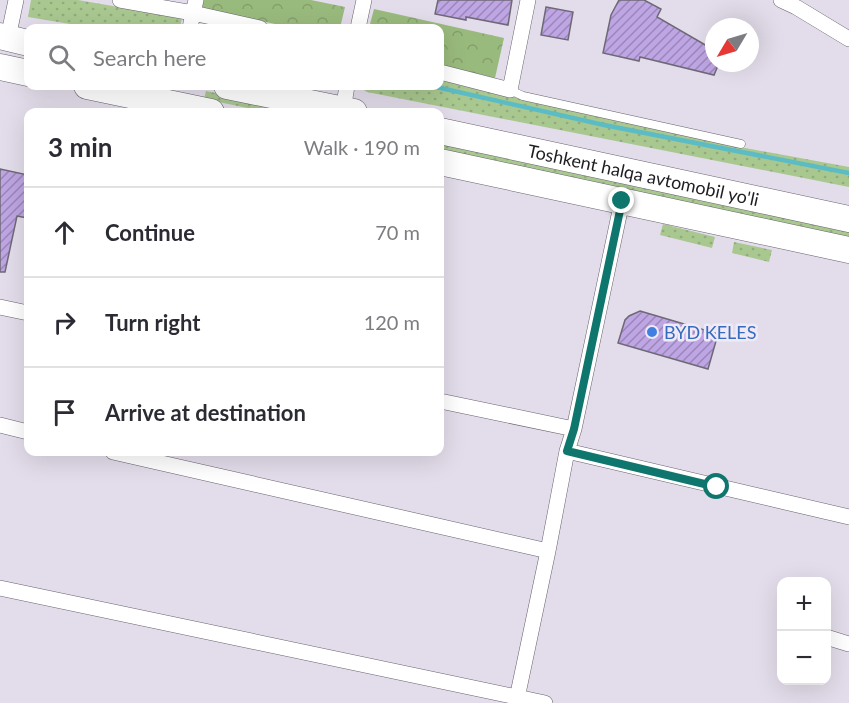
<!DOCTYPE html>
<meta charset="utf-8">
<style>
body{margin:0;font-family:Lato,sans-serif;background:#f7f7f7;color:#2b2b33}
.controls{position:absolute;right:18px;bottom:18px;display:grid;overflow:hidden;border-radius:12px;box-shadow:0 6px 24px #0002}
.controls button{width:54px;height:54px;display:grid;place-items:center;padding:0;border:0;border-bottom:2px solid #e1e1e2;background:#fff;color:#2b2b33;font:30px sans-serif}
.compass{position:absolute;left:705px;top:18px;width:54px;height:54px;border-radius:50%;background:#fff;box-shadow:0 6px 24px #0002;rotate:232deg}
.stop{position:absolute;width:18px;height:18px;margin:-14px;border:4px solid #0f766e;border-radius:50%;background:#fff}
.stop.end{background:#0f766e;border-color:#fff;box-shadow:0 2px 6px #0008}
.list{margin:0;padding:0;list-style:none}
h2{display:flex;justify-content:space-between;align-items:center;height:78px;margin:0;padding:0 24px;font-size:26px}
h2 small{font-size:20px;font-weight:400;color:#7c7c81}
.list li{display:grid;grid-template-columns:39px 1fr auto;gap:18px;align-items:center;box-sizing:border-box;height:90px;padding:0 24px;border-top:2px solid #e1e1e2}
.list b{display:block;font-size:22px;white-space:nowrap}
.list em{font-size:20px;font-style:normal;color:#7c7c81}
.icon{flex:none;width:33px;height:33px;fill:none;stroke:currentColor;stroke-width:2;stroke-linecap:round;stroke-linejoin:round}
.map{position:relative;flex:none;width:849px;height:703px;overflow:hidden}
.search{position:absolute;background:#fff;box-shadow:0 6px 24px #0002;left:24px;top:24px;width:420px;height:66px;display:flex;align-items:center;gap:15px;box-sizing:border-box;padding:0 21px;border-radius:12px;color:#7c7c81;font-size:22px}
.panel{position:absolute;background:#fff;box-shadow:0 6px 24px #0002;left:24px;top:108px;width:420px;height:348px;border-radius:12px}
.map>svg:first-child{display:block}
.grass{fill:url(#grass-dots)}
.forest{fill:url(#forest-crowns)}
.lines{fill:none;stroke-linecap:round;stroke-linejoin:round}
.stream{stroke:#5cbcc5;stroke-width:4.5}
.building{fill:url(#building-hatch);stroke:#6e6976;stroke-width:1.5}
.service-casing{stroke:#68626e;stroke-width:9}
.minor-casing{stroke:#68626e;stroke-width:16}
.trunk-casing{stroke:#68626e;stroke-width:27}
.service{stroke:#fff;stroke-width:8}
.minor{stroke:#fff;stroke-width:15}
.trunk{stroke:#fff;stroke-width:26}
.route{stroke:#0f766e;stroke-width:8}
.shop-dot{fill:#3f7fe0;stroke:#f0e9f7;stroke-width:2}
.labels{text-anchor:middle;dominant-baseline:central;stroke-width:5;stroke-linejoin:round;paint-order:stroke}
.street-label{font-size:18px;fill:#201e23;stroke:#f0e9f7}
.shop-label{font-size:18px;fill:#366cbe;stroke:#f0e9f7;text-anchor:start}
</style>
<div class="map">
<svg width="849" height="703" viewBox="0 0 849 703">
<defs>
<pattern id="grass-dots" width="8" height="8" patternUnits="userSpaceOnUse" patternTransform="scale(1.5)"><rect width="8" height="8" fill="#a9c890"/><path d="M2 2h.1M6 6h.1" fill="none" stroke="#91ab7c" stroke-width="1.8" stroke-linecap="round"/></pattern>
<pattern id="forest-crowns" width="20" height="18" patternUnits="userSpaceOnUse" patternTransform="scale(1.5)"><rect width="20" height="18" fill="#99ba7d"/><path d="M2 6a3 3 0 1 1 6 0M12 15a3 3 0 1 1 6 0" fill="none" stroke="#849f6c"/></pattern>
<pattern id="building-hatch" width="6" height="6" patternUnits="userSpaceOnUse" patternTransform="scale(1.5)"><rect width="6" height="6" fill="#bea5e3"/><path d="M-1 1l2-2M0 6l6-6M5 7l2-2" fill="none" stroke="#9a86b8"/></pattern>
</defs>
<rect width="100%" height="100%" fill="#e3dcea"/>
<!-- grass -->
<path class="grass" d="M31,0h47l104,18 -2,10h-86l-66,-11z
M440,77l305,71 104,19v20l-482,-95 -8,-5v-1h81z
M206,91l100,21h-39l-63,-13z
M440,141l409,88v9l-409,-88z
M663,224l52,13 -3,11 -52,-13z
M734,242l38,8 -3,12 -37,-9z"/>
<!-- forest -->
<path class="forest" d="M203,0h108l34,7 -5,21h-46l-93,-20z
M374,9l130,29 -9,40 -55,-13v-37h-71z"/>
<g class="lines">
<!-- stream -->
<path class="stream" d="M432,86l172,39 245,48"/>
</g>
<!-- building -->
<path class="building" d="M438,0h74l-4,25 -42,-8v3l-31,-6z
M619,0h25l17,9 -4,8 57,33v13h5l-5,12 -74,-18 -1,4 -36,-8 8,-38z
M546,7l27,5 -5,28 -27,-5z
M0,169l28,6v43l-11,-2 -12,56h-5z
M640,311l78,23 -10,35 -90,-26 7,-23 4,-4z"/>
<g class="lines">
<defs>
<path id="service" d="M510,90l13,6 218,48"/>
<path id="minor" d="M120,0l73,13 3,-13
M781,0l15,7 53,32
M190,28l3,-15 67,15
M358,28l6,-28
M8,38l8,-38
M440,72l70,18 18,-90
M343,110l4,-24
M0,307l28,6
M440,401l134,28
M0,425l28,7
M567,451l282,66
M113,452l435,99
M0,588l545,115
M826,637l23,7
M516,703l32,-152 19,-100 7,-22 48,-228"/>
<g id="trunk">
<path d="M0,36l28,7"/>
<path d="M0,67l28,6"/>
<path d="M87,86l124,26"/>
<path d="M227,86l127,26"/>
<path id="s1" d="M440,131l409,88"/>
<path d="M440,162l409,88"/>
</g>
</defs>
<!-- service casing -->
<use href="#service" class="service-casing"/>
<!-- minor casing -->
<use href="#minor" class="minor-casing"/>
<!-- trunk casing -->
<use href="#trunk" class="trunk-casing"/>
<!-- service -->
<use href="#service" class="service"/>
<!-- minor -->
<use href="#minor" class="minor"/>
<!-- trunk -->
<use href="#trunk" class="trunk"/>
</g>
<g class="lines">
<!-- route -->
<path class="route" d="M622,201l-48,228 -7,22 150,36"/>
</g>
<!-- markers -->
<circle class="shop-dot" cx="652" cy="332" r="6"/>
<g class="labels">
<!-- street labels -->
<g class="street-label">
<text stroke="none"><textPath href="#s1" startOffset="208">Toshkent halqa avtomobil yo'li</textPath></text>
</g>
<!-- shop labels -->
<g class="shop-label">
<text x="664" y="332">BYD KELES</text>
</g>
</g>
</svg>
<div class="controls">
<button>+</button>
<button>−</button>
</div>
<svg class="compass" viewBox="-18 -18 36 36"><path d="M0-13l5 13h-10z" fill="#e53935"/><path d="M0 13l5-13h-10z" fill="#7c7c81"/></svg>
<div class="stop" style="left:717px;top:487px"></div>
<div class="stop end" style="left:622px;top:201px"></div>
<div class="search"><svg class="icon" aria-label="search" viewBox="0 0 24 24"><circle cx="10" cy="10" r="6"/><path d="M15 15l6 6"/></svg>Search here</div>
<section class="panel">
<h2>3 min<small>Walk · 190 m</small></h2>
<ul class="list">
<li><svg class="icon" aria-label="ahead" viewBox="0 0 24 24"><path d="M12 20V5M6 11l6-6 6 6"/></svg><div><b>Continue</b></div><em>70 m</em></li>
<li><svg class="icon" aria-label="right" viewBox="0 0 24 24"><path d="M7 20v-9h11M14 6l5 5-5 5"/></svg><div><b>Turn right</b></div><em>120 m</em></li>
<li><svg class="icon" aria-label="arrive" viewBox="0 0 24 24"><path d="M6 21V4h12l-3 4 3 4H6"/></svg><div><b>Arrive at destination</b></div></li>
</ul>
</section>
</div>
